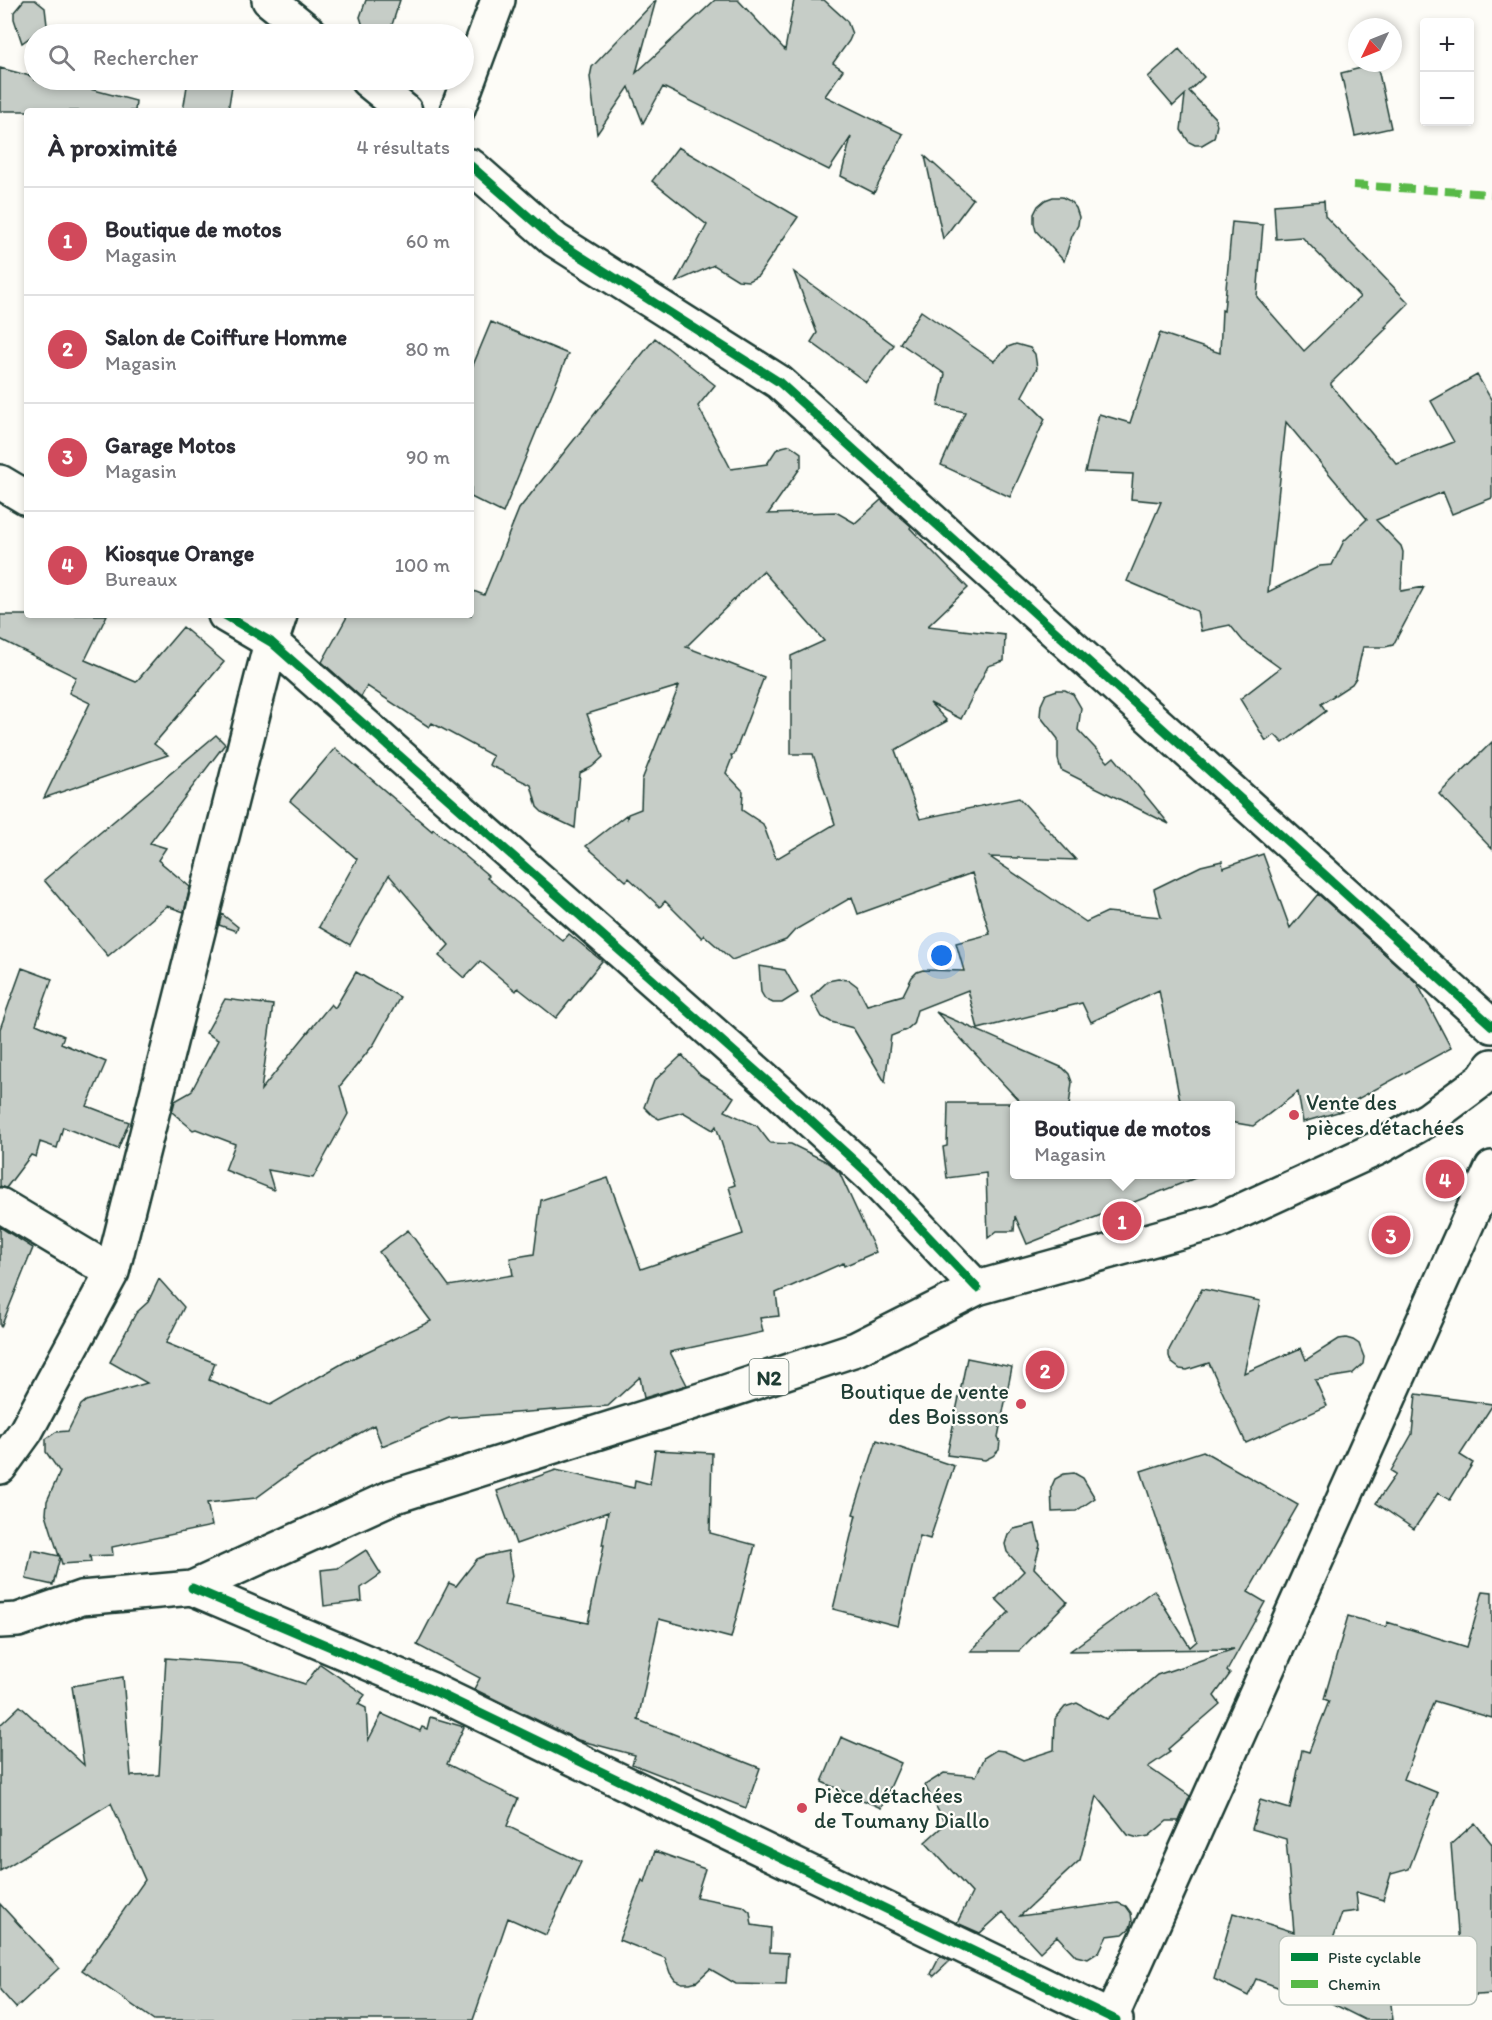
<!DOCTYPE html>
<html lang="fr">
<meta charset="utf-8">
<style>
body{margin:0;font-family:Itim,sans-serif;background:#f7f7f7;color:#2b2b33}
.controls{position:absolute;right:18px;top:18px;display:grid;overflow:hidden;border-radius:6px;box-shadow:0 3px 9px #0003}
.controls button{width:54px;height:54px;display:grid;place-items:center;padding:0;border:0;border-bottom:2px solid #e1e1e2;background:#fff;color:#2b2b33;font:30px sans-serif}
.compass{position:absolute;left:1348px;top:18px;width:54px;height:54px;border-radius:50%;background:#fff;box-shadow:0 3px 9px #0003;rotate:227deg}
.you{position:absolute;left:942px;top:956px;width:21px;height:21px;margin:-15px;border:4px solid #fff;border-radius:50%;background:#1a73e8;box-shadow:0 0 0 9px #1a73e833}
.badge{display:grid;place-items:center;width:39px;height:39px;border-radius:50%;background:#d1495b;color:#fff;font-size:20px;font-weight:700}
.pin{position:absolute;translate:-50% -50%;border:3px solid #fff;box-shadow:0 2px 6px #0006}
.popup{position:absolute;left:1010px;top:1101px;width:225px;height:78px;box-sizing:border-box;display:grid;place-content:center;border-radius:6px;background:#fff;filter:drop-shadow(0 2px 4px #0005);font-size:20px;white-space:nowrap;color:#7c7c81}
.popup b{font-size:22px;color:#2b2b33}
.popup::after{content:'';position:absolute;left:50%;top:100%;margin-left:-12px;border:12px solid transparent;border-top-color:#fff}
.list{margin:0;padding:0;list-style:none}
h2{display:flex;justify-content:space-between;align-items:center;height:78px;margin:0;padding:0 24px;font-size:26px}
h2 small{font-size:20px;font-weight:400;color:#7c7c81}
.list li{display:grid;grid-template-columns:39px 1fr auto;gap:18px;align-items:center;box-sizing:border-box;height:108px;padding:0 24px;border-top:2px solid #e1e1e2}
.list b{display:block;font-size:22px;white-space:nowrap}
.list p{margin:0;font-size:20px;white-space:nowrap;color:#7c7c81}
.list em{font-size:20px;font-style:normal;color:#7c7c81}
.icon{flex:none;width:33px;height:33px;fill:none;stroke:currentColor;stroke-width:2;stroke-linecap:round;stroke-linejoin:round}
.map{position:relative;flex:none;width:1492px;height:2020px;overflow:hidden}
.search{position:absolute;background:#fff;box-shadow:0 3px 9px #0003;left:24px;top:24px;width:450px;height:66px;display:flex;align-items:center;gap:15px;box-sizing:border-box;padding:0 21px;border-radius:33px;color:#7c7c81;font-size:22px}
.panel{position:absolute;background:#fff;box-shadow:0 3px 9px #0003;left:24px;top:108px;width:450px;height:510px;border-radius:6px}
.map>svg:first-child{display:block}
.building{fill:#c6cdc7;stroke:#1f3d34;stroke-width:1.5;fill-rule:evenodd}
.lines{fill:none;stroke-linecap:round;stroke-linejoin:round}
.minor-casing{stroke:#1f3d34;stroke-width:38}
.trunk-casing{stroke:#1f3d34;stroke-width:38}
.minor{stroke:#fdfcf7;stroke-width:33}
.trunk{stroke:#fdfcf7;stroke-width:33}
.quiet{stroke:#58b947;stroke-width:8;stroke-dasharray:15 8;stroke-linecap:butt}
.cycleway-casing{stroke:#fdfcf7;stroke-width:13}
.cycleway{stroke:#00873e;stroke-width:9}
.poi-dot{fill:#d1495b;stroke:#fdfcf7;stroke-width:2}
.labels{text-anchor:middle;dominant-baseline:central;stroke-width:4.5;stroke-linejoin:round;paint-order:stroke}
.shield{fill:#fdfcf7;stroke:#62766e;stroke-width:1.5}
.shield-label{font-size:21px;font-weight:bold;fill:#1f3d34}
.poi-label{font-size:22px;fill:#1f3d34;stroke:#fdfcf7;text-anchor:start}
.key{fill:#fdfcf7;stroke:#bac3bc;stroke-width:1.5}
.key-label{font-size:16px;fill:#1f3d34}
</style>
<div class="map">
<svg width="1492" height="2020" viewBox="0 0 1492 2020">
<rect width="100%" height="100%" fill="#fdfcf7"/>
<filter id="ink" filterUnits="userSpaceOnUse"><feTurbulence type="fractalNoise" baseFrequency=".0167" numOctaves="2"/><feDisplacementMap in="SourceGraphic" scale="12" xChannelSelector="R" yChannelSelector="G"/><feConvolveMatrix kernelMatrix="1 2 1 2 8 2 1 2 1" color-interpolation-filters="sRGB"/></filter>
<g filter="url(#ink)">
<!-- building -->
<path class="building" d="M24,0h11l10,8 2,17 -25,18 -8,-24v-7z
M366,0h34l-8,25 -6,7 -8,2 -9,-2 -6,-6 -3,-9z
M656,0l-20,73 79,-73h23l47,50 9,-50h30l23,21 5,13 -3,7 -16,22 10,7 -18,26 78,38 -29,59 -33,-17 10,-39 -22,33 -166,-83 -20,36 -14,-36 -32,47 -7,-57 2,-10z
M1179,49l25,28 -15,14 26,27 2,7 -3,13 -12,7h-7l-6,-3 -8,-12 4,-35 -12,11 -25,-29z
M1377,64l14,64 -36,8 -14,-63z
M0,68l34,9 -2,-4 2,1v6h22l80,21 -1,10h-135z
M188,80h45l-5,31h-45z
M678,147l120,70 -40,59 -10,5 -10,-1 -24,-15 -38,17 31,-57 -55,-44z
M925,156l48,43 -30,40z
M1053,197h9l8,4 6,7 3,9 -1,8 -6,11 -8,25 -28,-30 -2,-8v-9l4,-8 7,-6z
M1324,201l1,15 84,87 -24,24 2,1 -56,55v2l66,79 57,-22 -23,-41 46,-26 15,26v97l-40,16 -9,-22 -67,28 25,26 2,6 -2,39 23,-4 -31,58 -8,2h-22l-7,31 -4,6 -31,20 5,7 -43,32 -8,-8 -9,6 -26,-42 40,-31 -37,-27 -13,-16 -29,6 -4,-20 -70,-30 34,-79 -30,-3 2,-25 -48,-2 14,-58 31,9 30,-90 60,20 2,-43 2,1 8,-89 31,3 -6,72 47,54 56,-54 -58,-60 -26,2 -2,-34zM1286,422l81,97 -23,22 -12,24 -12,1 -52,26z
M794,272l100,73 -28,37 -55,-40 6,-9z
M921,311l73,50 14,-14 8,-3 14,4 5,6 2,14 -15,28 23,23 -35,78 -69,-32 24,-53 -27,-6 7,-32 -45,-31z
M491,322l77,32 -65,159 -32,-16v-127z
M655,338l60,47 -17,21 33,63 36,-5 9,-14 6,-3 8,-2 11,8v14l-33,47 68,-2 19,11 26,-23 30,26 -1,2 58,60 -40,38 77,9 -1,26 -16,5 -27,53 -31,-16 17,18 -52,29 25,69 99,-21 57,62 -86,-3 96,65 21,-10 54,5 -7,-28 47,-23 21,-5 1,7 40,-14 27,74 28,-34 99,89 34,65 -101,55 2,5 -49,14 -5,-30 -45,34 -23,-4v-16h-49l-22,-116 -68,32 -9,-19 -104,26 -10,-39 -51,20 -4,14 -7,6 -15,6 -6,46 -32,-54 -22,-6 -9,-5 -11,-20 17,-16 10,-2 11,1 8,6 10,19 36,-10 9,-18 5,-5 6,-2 41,1 -8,-28 34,-9 -18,-61 -114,41 -6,-17 -57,33 -9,10 -54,20 -28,-25 -2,3 -37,-37 -5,6 -31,-29 -3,3 -40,-35 40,-31 1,3 1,-4 13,-5 1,-29 37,-94 -92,28 16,43 -11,10 -12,6 -5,55 -32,-15 -6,-6 -6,-22 -42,-20 4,-9 -61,-33 -3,4 -62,-41 -6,11 -39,-35 26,-47h123v-25l13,5 35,-86zM763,571l61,70 -33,15v98h22l22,70 -59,35 -13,-35 -21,-14 1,-19 -17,-18 6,-15 -1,-3h3l30,-78 -78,-30z
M0,615h107l-22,45 51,22 47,-55 41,35 -70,82 14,11 -124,43 46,-95 -21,-10 7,-16 -76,-38z
M1057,690h8l8,4 8,14 -3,22 30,32 6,-5 55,67 -108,-54 -3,-11v-20l-18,-23 1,-11 5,-11z
M216,735l9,9 -75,99 16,5 -8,12 32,27 -6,25 -17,-6 -59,50 -64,-76z
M1492,742v107l-53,-55z
M335,748l97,83 1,-2 56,47 -2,2 76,63 6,-7 33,27 -46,57 -38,-30 -2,3 -36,-30 -16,17 -25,-22 10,-11 -60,-70 -39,70 -31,-18 38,-68 -67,-58z
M222,914l16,13 -2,4 -17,-6z
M759,966l26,4 13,23 -16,10h-9l-8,-4 -4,-7z
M22,968l30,11 -16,45 28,12 -3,7 45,19 -19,44 42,16 -11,27 -55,-22 -6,21 -17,-6 -4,15 -5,-2 -25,33 -6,-2v-157z
M356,972l44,25 -26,47 -34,42 8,28 -35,64 -45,-8 6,20 -49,-20 10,-26 -39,-15 -3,1 -21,-18 3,-11 16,-9 27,-52 -12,-7 19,-34 48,6 -12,85 70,-86 4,4z
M936,1012l127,56 6,6 3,8 -3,24h-45z
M682,1055l18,20 34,22 -9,14 32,15 13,17 21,1 38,19 10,9 37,80 -32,14 -1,-3 -67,30 3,23 -19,2 3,14 -93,20 17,33 -43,13 -4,-21 -32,29 -159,12 -67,28 -8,-21 -81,46 -37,27 -49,5 5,23 -100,21 1,8 -23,1 1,6 -29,2 -2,-7 -7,28 -27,-6 6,-29 27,6 -13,-42 1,-13 13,-29 -14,-20v-13l10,-7 12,-1 13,-26 5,-4 61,-18 -37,-21 26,-49 12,-11 11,-23 25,28 -18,36 49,20 -6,17 61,25 75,-43 86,-41 -52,-69 29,-22 41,56 64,-11 -3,-17 24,-4 7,-54 67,-22 33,91 102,-35 -14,-47 6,-2 -19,-59 -3,4 -30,-18 -24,7 -7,-4 -8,-8 10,-26z
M948,1103h66v71h184v3l-171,67 -12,-28 -1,15h-17l-9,7 -2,-65 -39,5 -4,-31 4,-1z
M0,1227l33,21 -32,79 -1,-1z
M1202,1289l58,12 -16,72 57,-25 5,12 33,-21 7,-1 7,2 6,4 5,13 -1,7 -11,10 -37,6 12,26 -81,37 -37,-80 -22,7 -7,-1 -9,-7 -2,-6v-6z
M967,1358l45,9 -14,70 2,4 -1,9 -6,6 -8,4 -38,-5z
M1416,1394l76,10v2l-32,49 13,8 -23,37 -12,-7 -24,36 -38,-26 20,-29 -5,-3 21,-37z
M877,1440l77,26 -24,73 -10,-3 -22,90 -65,-17 23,-94 -3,-1z
M655,1450l57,3 -2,80 45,12 -24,93 -72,-19 -21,101 122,48 -14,40 -114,-44 3,-9 -57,-15 -104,-51 6,-11 -63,-33 32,-62 7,3 21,-27 7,-3 24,-5 4,25 -8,30 84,17 16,-78h-2l6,-33 -92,32 -19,-53 59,-21 78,18 1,-8 15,4z
M1203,1451l95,54 -50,87 17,10 -38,69 3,3 -16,22 6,8 -52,45 2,3 -22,15 42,29 -11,25h-12l-18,15 -11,2 -10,-3 -31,-39 -17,64 -60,56 98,-13 8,3 5,7 1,8 -2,7 -7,6 -16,2 -8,16 -11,7 -12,-3 -19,-20 -17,16 -37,-40 -23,21 -23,-10 15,-30 -47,-51 20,-18 -20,-39 19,-12 32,3 9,-19 11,-7 8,1 19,9 31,-10 1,-31 10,-12 12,-4 29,16 51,-44 77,-26 -164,2 84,-61 36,57 7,-6 -56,-170z
M1074,1473l9,5 12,20 -19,13 -24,1 -1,-24 4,-9 9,-5z
M1035,1524l5,21 -6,23 33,34 -48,49h-48l38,-39 -13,-13 28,-28 -17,-19 -2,-8 3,-9 6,-6z
M366,1550l15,24 -20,14 1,13 -38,5 -3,-36 17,-2z
M1483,1591l9,1v126l-58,-17 -30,78 34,14 -29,76 -18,5 -8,26 -27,-8 2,19 -16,2 -30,87 -56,-21 -8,17 -34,-17 19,-66 61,19 -8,-93 -34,-10 8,-29 30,9 12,-59 7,2 20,-51 -5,-2 24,-83 38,11 1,-5 80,25z
M166,1658l78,6 61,20 15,-20 45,31 -7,9 8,4 2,33 14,-27 38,17 2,-4 5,2 3,-12 34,10 -17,37 71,35 -11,27 74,36 -35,73 -38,-17 -35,102h-319l-72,-50 63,-90 -34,-77 -111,68v-146l20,-19 64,59 -12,-79 51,-9 8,99 28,-1z
M841,1737l60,26 -20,45 -59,-26z
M1475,1823l17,21v150l-29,2 -12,-152z
M655,1851l50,18 -9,28 47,9 7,6 2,13 19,3 -1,24 18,1 -2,32 -50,-1 -26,-15 -13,12 -7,2h-8l-7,-3 -5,-7 -5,-15 -46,-18 23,-60 3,2z
M0,1904l59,64 -43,40 -16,-18z
M940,1956l10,5 -16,15 -3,-2z
M1372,1989h7l11,8 3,23h-28l-36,-18z"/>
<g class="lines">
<defs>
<path id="minor" d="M269,0l42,34
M367,80l38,31
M457,111l41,-111
M471,166l84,74 224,142 713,644
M0,482l27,16
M225,615l46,27 504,446 96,88 106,112
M0,1205l112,67
M0,1467l26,-36 86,-159 159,-630 9,-27
M192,1588l240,102 684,330
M1110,2020l382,-852"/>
<path id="trunk" d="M0,1621l18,-1 63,-22 111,-10 200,-91 318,-100 146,-48 121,-61 242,-67 159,-73 51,-29 54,-40 9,-13"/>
</defs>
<!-- minor casing -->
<use href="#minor" class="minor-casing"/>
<!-- trunk casing -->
<use href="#trunk" class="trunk-casing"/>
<!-- minor -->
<use href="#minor" class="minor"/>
<!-- trunk -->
<use href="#trunk" class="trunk"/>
<!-- quiet -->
<path class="quiet" d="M1353,185l139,9"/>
<defs>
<path id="cycleway" d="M471,166l84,74 224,142 713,644
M225,615l46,27 504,446 96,88 106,112
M192,1588l240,102 684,330"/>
</defs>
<!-- cycleway casing -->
<use href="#cycleway" class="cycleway-casing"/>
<!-- cycleway -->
<use href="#cycleway" class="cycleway"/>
</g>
</g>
<!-- markers -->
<g class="poi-dot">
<circle cx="1294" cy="1115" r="6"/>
<circle cx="1021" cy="1404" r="6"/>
<circle cx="802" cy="1808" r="6"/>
</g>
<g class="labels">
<!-- shield labels -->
<rect class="shield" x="749.5" y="1359" width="39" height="36" rx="4.5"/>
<g class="shield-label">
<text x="769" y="1377">N2</text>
</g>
<!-- poi labels -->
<g class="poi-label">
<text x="1306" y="1102">Vente des<tspan x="1306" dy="25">pièces détachées</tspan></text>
<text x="1009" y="1391" text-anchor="end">Boutique de vente<tspan x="1009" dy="25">des Boissons</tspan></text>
<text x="814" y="1795">Pièce détachées<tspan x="814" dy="25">de Toumany Diallo</tspan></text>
</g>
</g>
<!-- legend -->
<rect x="1279" y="1936" width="198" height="69" rx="9" class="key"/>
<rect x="1291" y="1953" width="27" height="8" fill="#00873e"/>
<rect x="1291" y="1980" width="27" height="8" fill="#58b947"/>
<g class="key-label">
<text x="1328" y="1963">Piste cyclable</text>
<text x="1328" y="1990">Chemin</text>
</g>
</svg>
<div class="controls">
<button>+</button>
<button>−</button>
</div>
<svg class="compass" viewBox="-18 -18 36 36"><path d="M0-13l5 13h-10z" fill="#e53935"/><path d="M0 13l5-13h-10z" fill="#7c7c81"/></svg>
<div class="you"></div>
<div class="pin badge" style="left:1122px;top:1221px">1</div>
<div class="popup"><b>Boutique de motos</b>Magasin</div>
<div class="pin badge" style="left:1045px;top:1370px">2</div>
<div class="pin badge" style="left:1391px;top:1235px">3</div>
<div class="pin badge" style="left:1445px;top:1179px">4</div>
<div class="search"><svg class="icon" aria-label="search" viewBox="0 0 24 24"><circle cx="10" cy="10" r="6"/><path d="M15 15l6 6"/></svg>Rechercher</div>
<section class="panel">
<h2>À proximité<small>4 résultats</small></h2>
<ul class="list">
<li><span class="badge">1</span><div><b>Boutique de motos</b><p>Magasin</p></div><em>60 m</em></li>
<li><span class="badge">2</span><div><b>Salon de Coiffure Homme</b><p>Magasin</p></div><em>80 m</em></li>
<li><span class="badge">3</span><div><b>Garage Motos</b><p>Magasin</p></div><em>90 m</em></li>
<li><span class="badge">4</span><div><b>Kiosque Orange</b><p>Bureaux</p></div><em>100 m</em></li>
</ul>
</section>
</div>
